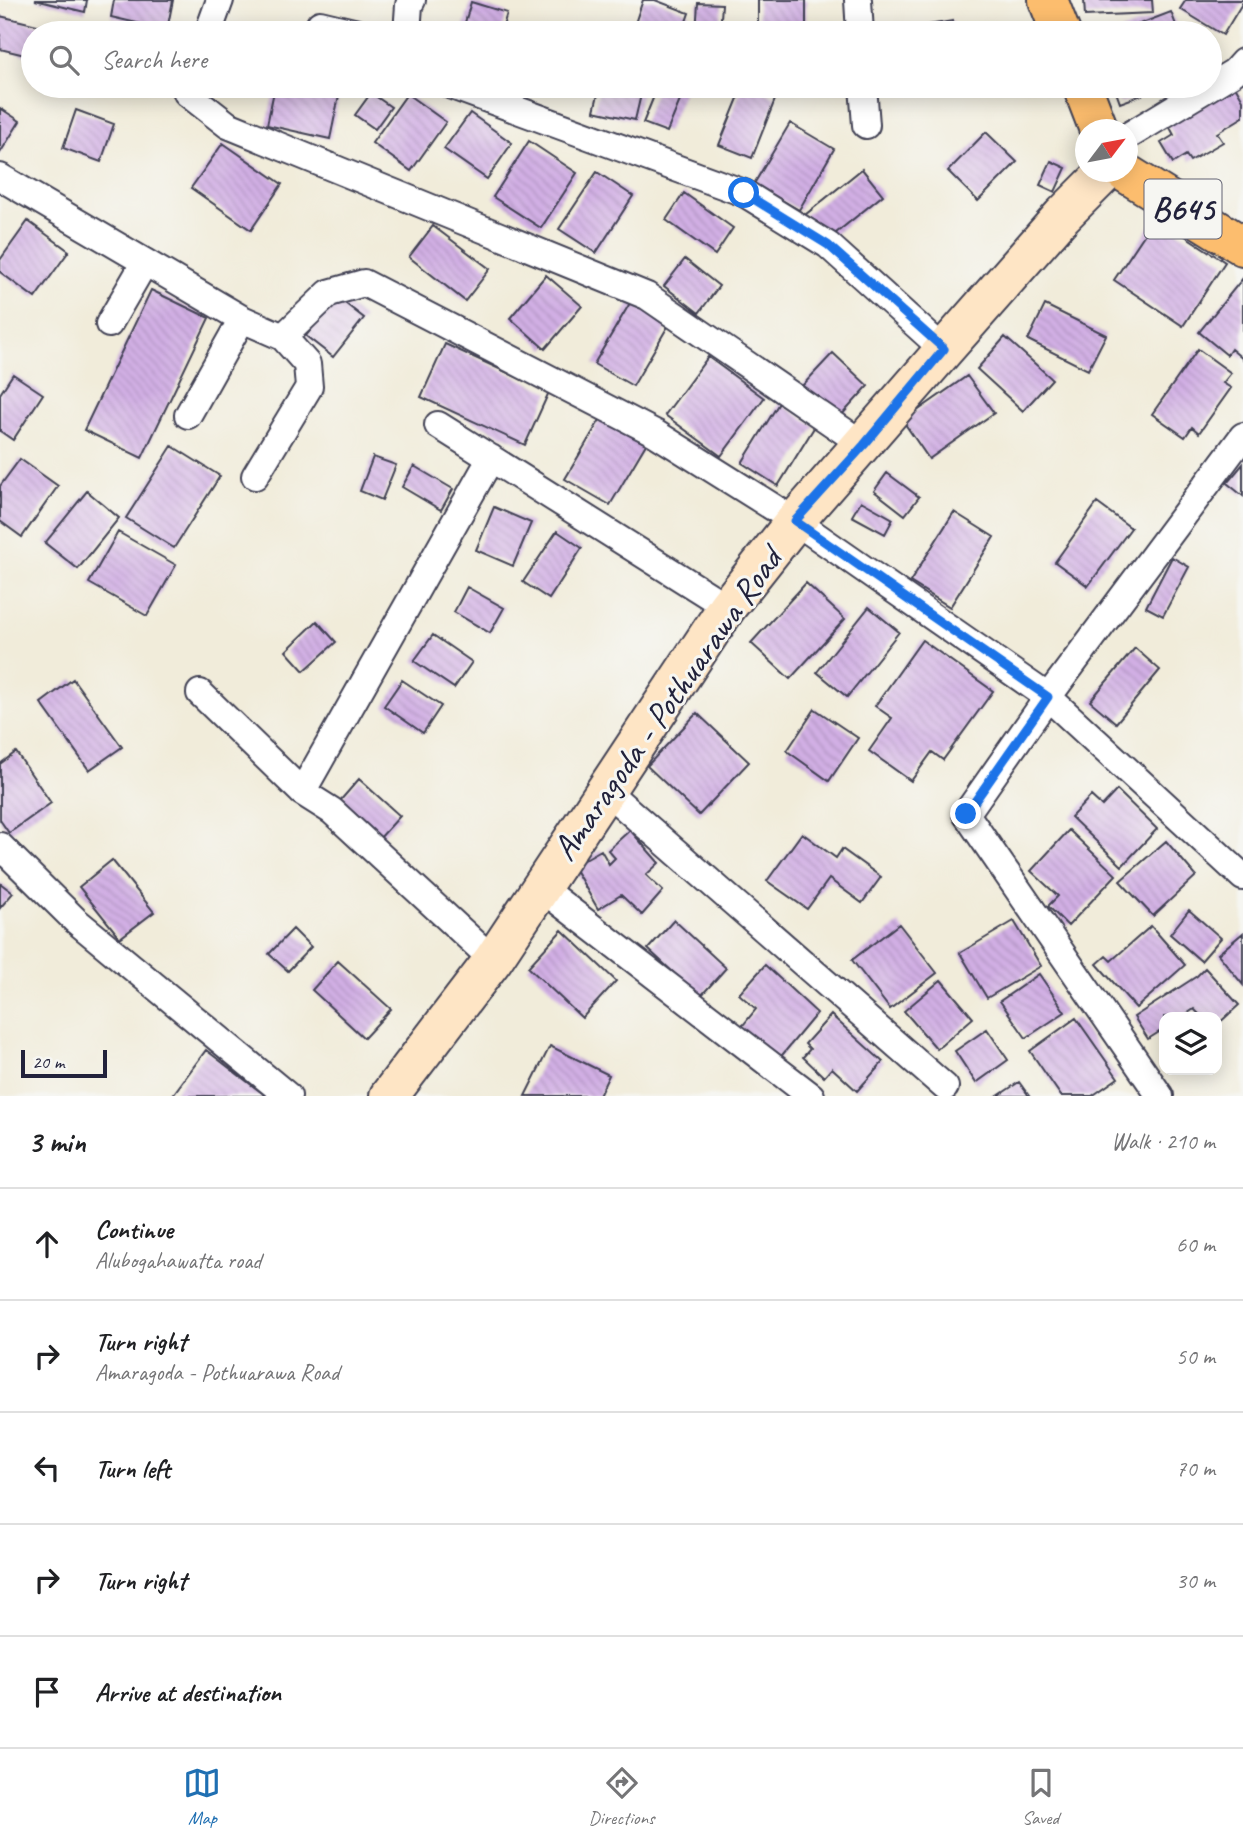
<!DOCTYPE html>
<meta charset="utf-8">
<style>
body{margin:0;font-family:Caveat,sans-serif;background:#f2f2f2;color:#202124}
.controls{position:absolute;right:21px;bottom:21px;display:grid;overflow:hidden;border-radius:14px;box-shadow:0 4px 18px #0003}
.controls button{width:63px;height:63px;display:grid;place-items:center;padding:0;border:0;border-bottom:2px solid #e0e0e0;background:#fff;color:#202124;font:35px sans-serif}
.compass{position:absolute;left:1075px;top:119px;width:63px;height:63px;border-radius:50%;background:#fff;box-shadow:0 4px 18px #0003;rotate:58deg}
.scale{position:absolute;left:21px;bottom:18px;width:86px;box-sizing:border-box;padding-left:7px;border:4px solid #22223b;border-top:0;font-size:19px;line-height:24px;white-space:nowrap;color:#22223b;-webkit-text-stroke:5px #f6f6f2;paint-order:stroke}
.stop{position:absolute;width:21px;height:21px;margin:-16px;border:5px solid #1a73e8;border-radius:50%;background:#fff}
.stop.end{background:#1a73e8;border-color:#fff;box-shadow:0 2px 7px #0008}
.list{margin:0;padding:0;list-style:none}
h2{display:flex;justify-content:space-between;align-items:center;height:91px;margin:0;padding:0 28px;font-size:30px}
h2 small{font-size:23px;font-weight:400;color:#757577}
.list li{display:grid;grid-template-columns:46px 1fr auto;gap:21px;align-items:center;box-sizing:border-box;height:112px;padding:0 28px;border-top:2px solid #e0e0e0}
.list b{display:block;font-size:26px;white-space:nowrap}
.list p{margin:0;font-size:23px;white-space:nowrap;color:#757577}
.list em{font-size:23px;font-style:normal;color:#757577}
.icon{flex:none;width:38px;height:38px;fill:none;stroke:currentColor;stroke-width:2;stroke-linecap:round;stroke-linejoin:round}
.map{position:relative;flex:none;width:1243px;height:1096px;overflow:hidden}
.search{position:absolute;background:#fff;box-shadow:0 4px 18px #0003;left:21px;right:21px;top:21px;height:77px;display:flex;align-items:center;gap:18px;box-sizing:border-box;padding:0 24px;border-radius:38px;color:#757577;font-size:26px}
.sheet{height:651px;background:#fff}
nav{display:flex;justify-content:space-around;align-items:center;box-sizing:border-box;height:98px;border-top:2px solid #e0e0e0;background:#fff;font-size:19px;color:#757577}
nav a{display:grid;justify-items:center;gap:4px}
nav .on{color:#1f6fb2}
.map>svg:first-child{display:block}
.building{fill:url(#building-back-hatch)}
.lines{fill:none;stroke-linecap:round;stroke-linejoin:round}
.street-casing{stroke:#414053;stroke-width:30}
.secondary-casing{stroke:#414053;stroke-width:42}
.primary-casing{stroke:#414053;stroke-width:42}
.street{stroke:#fff;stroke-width:26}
.secondary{stroke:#fee5c5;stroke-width:38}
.primary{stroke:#fcbd6e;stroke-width:38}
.route{stroke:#1a73e8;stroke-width:9}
.labels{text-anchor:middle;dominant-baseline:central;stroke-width:6;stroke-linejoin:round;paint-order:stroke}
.shield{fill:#f6f6f2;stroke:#626272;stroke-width:2}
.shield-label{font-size:33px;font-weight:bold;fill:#22223b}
.street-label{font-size:35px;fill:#22223b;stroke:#f6f6f2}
</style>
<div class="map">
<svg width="1243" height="1096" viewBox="0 0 1243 1096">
<defs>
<pattern id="building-back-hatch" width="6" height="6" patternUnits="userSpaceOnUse" patternTransform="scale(1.75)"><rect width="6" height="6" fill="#d1afe4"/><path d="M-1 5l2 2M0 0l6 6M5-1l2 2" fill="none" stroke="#b396c4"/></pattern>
</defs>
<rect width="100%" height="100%" fill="#f6f6f2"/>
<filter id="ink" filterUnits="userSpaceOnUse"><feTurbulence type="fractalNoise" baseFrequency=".0143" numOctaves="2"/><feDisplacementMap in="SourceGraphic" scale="14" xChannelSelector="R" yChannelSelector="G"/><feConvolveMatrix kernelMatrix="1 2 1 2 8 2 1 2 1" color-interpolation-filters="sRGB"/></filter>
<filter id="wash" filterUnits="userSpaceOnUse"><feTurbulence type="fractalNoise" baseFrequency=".00686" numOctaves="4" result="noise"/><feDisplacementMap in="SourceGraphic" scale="28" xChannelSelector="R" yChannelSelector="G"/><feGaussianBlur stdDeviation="1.57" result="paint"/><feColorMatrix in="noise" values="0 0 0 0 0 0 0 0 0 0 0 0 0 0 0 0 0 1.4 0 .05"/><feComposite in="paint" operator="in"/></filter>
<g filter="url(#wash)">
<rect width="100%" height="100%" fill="#f1ecda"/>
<g id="blocks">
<!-- building -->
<path class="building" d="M35,0h52l-2,12z
M114,0h59l-6,30 -56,-13z
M643,0h12l34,13 -7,20 -50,-1z
M758,0h48v33h-48z
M1084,0h68l1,13 -68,3z
M1186,0h57v2l-20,33 -43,-26z
M471,2l36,11 -6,20h-39z
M698,3l24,1 -2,29h-24z
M1171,12l8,21h-63z
M0,16l66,16v1h-33v24l-33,-8z
M953,21l2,12h-31l-2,-7z
M275,86h66l-11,53 -63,-14z
M600,86h43l-8,34 -41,-9z
M658,86h28l-19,46 -24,-9z
M743,86h6l27,11 -24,61 -33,-13z
M1123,86h16l3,9 -22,8 -5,-14z
M1235,86l8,14v17l-26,16 6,9 -33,19 -4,-6 -13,8 -12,-20 13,-8 -7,-13 33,-19 2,4z
M371,93l20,14 -16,22 -20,-14z
M407,94l39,28 -35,49 -39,-28z
M0,108l20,13 -20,32z
M76,110l38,14 -13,38 -38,-14z
M470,113l42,30 -25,36 -43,-30z
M790,123l44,26 -35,61 -45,-26z
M986,132l31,30 -39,39 -30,-30z
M529,141l48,32 -36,55 -48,-31z
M223,143l59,41 -31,46 -60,-42z
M1051,161l15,7 -11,24 -15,-7z
M862,169l21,26 -57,46 -21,-26z
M597,172l36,24 -37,57 -37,-24z
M684,193l49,35 -18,27 -49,-35z
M1156,217l69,45 -42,64 -69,-46z
M28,221l41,30 -34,47 -35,-26v-12z
M433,226l57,43 -25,32 -56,-44z
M685,259l34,27 -20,27 -35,-27z
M546,275l36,31 -37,43 -35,-31z
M1243,278v81l-12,-10 -4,6 -28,-23z
M151,290l58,28 -67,140 -58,-28z
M337,297l27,21 -31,39 -27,-21z
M633,298l38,23 -38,65 -39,-22z
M1045,305l61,30 -18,35 -60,-30z
M1005,337l47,42 -29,32 -46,-42z
M445,344l104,48 -24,53 -104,-48z
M1198,349l33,24 -8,10 8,5 -32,45 -7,-6 -7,10 -33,-23z
M833,353l35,33 -30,33 -36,-33z
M708,357l56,41 -43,58 -56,-41z
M13,374l30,20 -30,46 -13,-9v-37z
M967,376l27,37 -65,46 -26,-38z
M779,403l36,23 -37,60 -36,-23z
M601,418l45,26 -36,61 -45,-26z
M172,446l48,30 -46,72 -48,-30z
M373,457l23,8 -14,35 -22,-9z
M20,459l38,27 -36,51 -22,-16v-35z
M1243,464v32l-16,-13z
M414,466l39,23 -12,21 -39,-23z
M887,473l32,24 -14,18 -31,-24z
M87,491l32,27 -41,51 -33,-26z
M861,501l32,18 -8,15 -33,-18z
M1097,503l34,25 -43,58 -33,-24z
M494,507l37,16 -18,43 -37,-16z
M954,512l40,25 -44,70 -40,-25z
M557,531l25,17 -33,51 -26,-17z
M118,532l58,33 -29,51 -58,-33z
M1172,557l17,10 -26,49 -17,-9z
M806,583l39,36 -55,60 -39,-36z
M467,587l37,21 -14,25 -36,-21z
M869,607l30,25 -52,65 -30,-25z
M317,621l19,21 -32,29 -18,-20z
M433,635l39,27 -18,26 -40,-27z
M922,640l71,51 -50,69 -11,-8 -21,29 -42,-30 23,-33 -17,-12z
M1135,648l25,22 -44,53 -26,-22z
M73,679l49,68 -33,23 -48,-67z
M402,680l39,26 -18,27 -39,-27z
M815,709l43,29 -29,43 -42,-30z
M697,713l52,49 -50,53 -52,-49z
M16,752l35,51 -42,30 -9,-13v-56z
M359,779l41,37 -21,23 -40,-37z
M1117,790l40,39 -35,37 -51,-49 20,-21 11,10z
M630,830l29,33 -13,12 17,16 -21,24 -21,-20 -23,14 -25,-43 28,-16 8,14 6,-6 -7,-8z
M1069,830l47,45 -48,51 -20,-20 10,-10 -27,-25z
M802,833l34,25 6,-9 39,28 -19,26 -33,-24 -22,30 -40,-28z
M1166,841l30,35 -43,40 -33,-35z
M112,860l42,52 -34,26 -41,-51z
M0,883l13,10 -13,15z
M1189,910l32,28 -20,23 -31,-27z
M674,920l52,48 -26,29 -52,-48z
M1014,921l27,45 -54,32 -27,-45z
M899,924l38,49 -47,36 -38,-49z
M1151,926l34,39 -49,43 -39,-44 9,-8 5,5z
M293,929l18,18 -23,24 -19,-17z
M562,930l54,51 -34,37 -54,-51z
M1243,933v52l-25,-31z
M338,961l53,48 -27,29 -52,-48z
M765,965l52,48 -39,47 -38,-31 16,-20 -17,-15z
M1205,968l34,37 -22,20v-8h-15l-8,-8 -12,8h-18v12l-16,10 -14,-22 63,-41z
M1039,974l26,38 -39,26 -26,-37z
M941,980l32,38 -36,31 -33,-38z
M831,1015l52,47 -26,29 -25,-23 -8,9 -21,-20 7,-8 -5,-5z
M1076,1018l42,60 -26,18h-31l-31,-45z
M987,1029l21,31 -32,23 -21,-32z
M550,1046l59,29 -10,21h-74z
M206,1050l60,46h-94z
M1019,1082l10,14h-31z"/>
</g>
</g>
<g filter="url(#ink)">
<use href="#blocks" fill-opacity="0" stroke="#414053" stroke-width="2"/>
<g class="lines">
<defs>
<path id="street" d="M858,0l2,33
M320,24l38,9
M208,33l12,-33
M407,33l2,-28 3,-5
M190,86l-3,7 41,32 419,171 217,149
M452,86l292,107 84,52 116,105
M863,86l3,39
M1128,136l106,-64 9,-10
M0,177l242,142 41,18 46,-44 35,-10 291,150 140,88 253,176 195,180
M109,324l36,-62
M188,415l54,-96
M438,425l289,182
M491,458l-189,334 30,19 161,149
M255,476l54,-89 -2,-23 -24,-27
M200,693l102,99
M605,790l340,297
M0,846l75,74 213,176
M541,888l270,208
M1160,1096l-194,-282 82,-117 195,-261"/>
<path id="secondary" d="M389,1096l104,-136 234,-353 68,-86 149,-171 118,-134 44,-44"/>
<path id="primary" d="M1048,0l13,33
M1082,86l17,44
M1124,172l119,74"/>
</defs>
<!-- street casing -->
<use href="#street" class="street-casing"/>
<!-- secondary casing -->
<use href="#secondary" class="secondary-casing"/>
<!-- primary casing -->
<use href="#primary" class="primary-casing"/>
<!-- street -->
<use href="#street" class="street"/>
<!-- secondary -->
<use href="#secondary" class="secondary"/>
<!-- primary -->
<use href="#primary" class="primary"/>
</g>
</g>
<g class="lines" filter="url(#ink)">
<!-- route -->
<path class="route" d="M744,193l84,52 116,104 -80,96 -69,76 253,176 -82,117"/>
</g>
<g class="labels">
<!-- shield labels -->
<rect class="shield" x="1144.5" y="179.5" width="77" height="59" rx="5"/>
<g class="shield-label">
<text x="1183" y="209">B645</text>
</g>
<!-- street labels -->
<g class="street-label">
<text transform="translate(667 704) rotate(-55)">Amaragoda - Pothuarawa Road</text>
</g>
</g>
</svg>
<div class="controls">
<button><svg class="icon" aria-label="layers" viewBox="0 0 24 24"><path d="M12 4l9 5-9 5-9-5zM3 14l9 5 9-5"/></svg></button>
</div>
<svg class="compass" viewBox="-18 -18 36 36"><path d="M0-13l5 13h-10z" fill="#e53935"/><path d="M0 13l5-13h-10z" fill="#757577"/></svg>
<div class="scale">20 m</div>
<div class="stop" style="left:744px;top:193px"></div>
<div class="stop end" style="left:966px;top:814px"></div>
<div class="search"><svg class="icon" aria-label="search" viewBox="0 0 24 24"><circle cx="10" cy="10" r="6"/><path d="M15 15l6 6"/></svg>Search here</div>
</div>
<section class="sheet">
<h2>3 min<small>Walk · 210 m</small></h2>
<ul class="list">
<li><svg class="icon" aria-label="ahead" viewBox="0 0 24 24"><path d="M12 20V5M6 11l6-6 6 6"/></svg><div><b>Continue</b><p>Alubogahawatta road</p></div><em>60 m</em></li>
<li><svg class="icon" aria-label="right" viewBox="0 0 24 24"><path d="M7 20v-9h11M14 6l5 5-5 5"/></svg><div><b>Turn right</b><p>Amaragoda - Pothuarawa Road</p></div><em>50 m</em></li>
<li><svg class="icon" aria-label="left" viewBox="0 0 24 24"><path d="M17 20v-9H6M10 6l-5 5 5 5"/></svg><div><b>Turn left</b></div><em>70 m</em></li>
<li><svg class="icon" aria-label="right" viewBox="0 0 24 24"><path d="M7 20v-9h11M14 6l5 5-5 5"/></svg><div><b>Turn right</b></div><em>30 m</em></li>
<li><svg class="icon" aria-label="arrive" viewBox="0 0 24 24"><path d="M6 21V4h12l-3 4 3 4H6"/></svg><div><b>Arrive at destination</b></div></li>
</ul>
</section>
<nav>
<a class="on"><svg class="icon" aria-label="map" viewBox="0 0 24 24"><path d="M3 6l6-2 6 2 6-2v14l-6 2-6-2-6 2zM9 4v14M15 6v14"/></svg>Map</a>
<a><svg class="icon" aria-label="directions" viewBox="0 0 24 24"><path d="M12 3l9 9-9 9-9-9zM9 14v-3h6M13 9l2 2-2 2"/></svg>Directions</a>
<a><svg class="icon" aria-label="saved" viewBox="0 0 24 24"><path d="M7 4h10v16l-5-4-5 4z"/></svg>Saved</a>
</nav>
